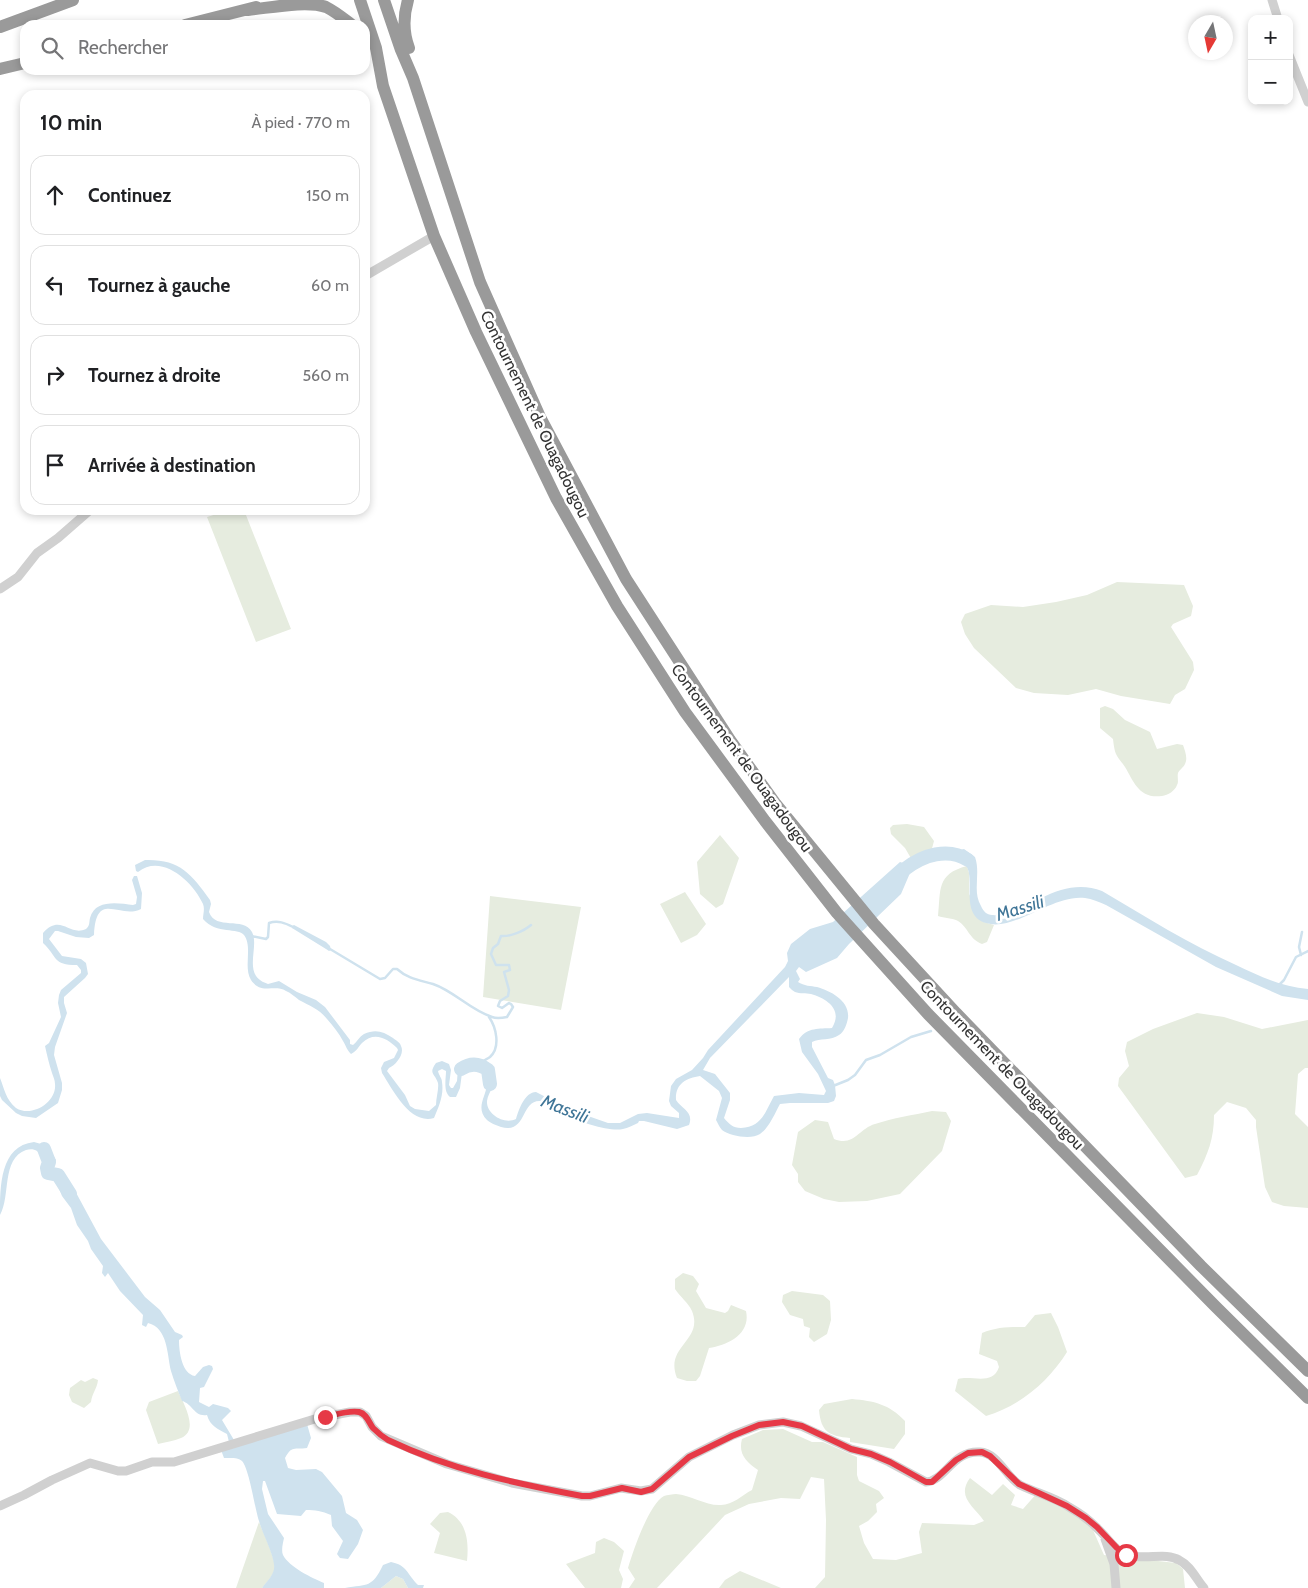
<!DOCTYPE html>
<html lang="fr">
<meta charset="utf-8">
<style>
body{margin:0;font-family:Cabin,sans-serif;background:#f6f6f6;color:#202124}
.controls{position:absolute;right:15px;top:15px;display:grid;overflow:hidden;border-radius:10px;box-shadow:0 2px 8px #0003}
.controls button{width:45px;height:45px;display:grid;place-items:center;padding:0;border:0;border-bottom:1px solid #e0e0e0;background:#fff;color:#202124;font:25px sans-serif}
.compass{position:absolute;left:1188px;top:15px;width:45px;height:45px;border-radius:50%;background:#fff;box-shadow:0 2px 8px #0003;rotate:189deg}
.stop{position:absolute;width:15px;height:15px;margin:-11px;border:4px solid #e63946;border-radius:50%;background:#fff}
.stop.end{background:#e63946;border-color:#fff;box-shadow:0 1px 5px #0008}
.list{margin:0;padding:0;list-style:none}
h2{display:flex;justify-content:space-between;align-items:center;height:65px;margin:0;padding:0 20px;font-size:21px}
h2 small{font-size:16px;font-weight:400;color:#757577}
.list li{display:grid;grid-template-columns:32px 1fr auto;gap:15px;align-items:center;box-sizing:border-box;height:80px;margin:0 10px 10px;padding:0 10px;border:1px solid #e0e0e0;border-radius:15px}
.list b{display:block;font-size:19px;white-space:nowrap}
.list em{font-size:16px;font-style:normal;color:#757577}
.icon{flex:none;width:28px;height:28px;fill:none;stroke:currentColor;stroke-width:2;stroke-linecap:round;stroke-linejoin:round}
.map{position:relative;flex:none;width:1308px;height:1588px;overflow:hidden}
.search{position:absolute;background:#fff;box-shadow:0 2px 8px #0003;left:20px;top:20px;width:350px;height:55px;display:flex;align-items:center;gap:12px;box-sizing:border-box;padding:0 18px;border-radius:15px;color:#757577;font-size:19px}
.panel{position:absolute;background:#fff;box-shadow:0 2px 8px #0003;left:20px;top:90px;width:350px;height:425px;border-radius:15px}
.map>svg:first-child{display:block}
.green{fill:#e6ecdf}
.water{fill:#cfe2ee;fill-rule:evenodd}
.lines{fill:none;stroke-linecap:round;stroke-linejoin:round}
.stream{stroke:#cfe2ee;stroke-width:2.5}
.river{stroke:#cfe2ee;stroke-width:14}
.minor{stroke:#d0d0d0;stroke-width:9}
.highway{stroke:#9a9a9a;stroke-width:12}
.route{stroke:#e63946;stroke-width:6}
.labels{text-anchor:middle;dominant-baseline:central;stroke-width:5;stroke-linejoin:round;paint-order:stroke}
.street-label{font-size:16px;fill:#333;stroke:#fff}
.water-label{font-size:18px;font-style:italic;fill:#3f7597;stroke:#fff}
</style>
<div class="map">
<svg width="1308" height="1588" viewBox="0 0 1308 1588">
<rect width="100%" height="100%" fill="#fff"/>
<!-- green -->
<path class="green" d="M230,510h14l47,119 -35,13 -49,-125z
M1117,582l67,3 9,21 -2,10 -18,8 -2,3 22,35 1,8 -9,19 -10,6 -5,9 -49,-8 -25,-7 -28,6 -34,-2 -18,-5 -42,-40 -9,-14 -4,-12 4,-8 26,-9 32,2 33,-5 31,-7z
M1105,706l8,3 12,11 25,12 7,17 20,-5 6,1c2,6 5,13 2,19 -2,4 -6,6 -7,9 -1,4 1,9 -1,12 -2,6 -9,10 -15,11 -23,3 -28,-14 -37,-29 -9,-13 -10,-11 -12,-28l-13,-11v-20z
M907,824l17,3 10,14 -4,15 -10,4 -1,-2 -7,2 -7,-12 -14,-14 -1,-6 3,-3z
M720,835l19,23 -16,46 -7,4 -16,-14 -3,-32z
M967,866l2,7v21l15,28 10,3 -7,17 -5,2c-13,-5 -14,-17 -24,-23 -5,-3 -14,-3 -20,-5 3,-26 -2,-42 29,-50z
M685,892l21,32 -9,11 -16,8 -21,-39z
M490,896l91,11 -20,103 -78,-13z
M1197,1013l27,4 38,12 46,-9v48h-3l-7,6 -3,40 13,13v81l-24,-2 -12,-4 -7,-15 -9,-60v-7l-10,-12 -19,-6 -13,13c0,24 -6,39 -17,60l-12,3 -67,-92 1,-8 10,-12 -4,-15 2,-9 26,-13z
M932,1111l14,1 5,9 -9,30 -42,43 -33,7 -28,1 -15,-3 -19,-8 -7,-9v-8l-6,-9 6,-33 17,-12 13,2 6,17c20,8 24,-10 41,-15 18,-6 38,-9 57,-13z
M683,1273l10,3 6,8 -3,7 10,17 19,5 3,-2 3,-6 15,6c5,23 -18,34 -37,37l-9,28 -4,5h-9l-10,-3c-13,-32 27,-37 15,-67 -4,-9 -12,-14 -17,-22v-10z
M792,1291l31,4 7,6 1,19 -4,14 -13,8 -5,-5 1,-9 -6,-2 -1,-7 -13,-4 -8,-13 1,-7z
M1051,1313l7,14 9,25c-18,29 -47,54 -81,64l-31,-25 3,-12c14,-4 35,7 41,-12l-2,-6 -18,-7 3,-21c14,-6 27,-6 43,-6l10,-12z
M93,1378l5,2c-1,9 -6,13 -7,22l-7,6 -12,-6 -3,-7 1,-7 11,-8 4,2z
M178,1391c5,12 22,39 3,47 -7,3 -16,4 -23,6l-12,-34 3,-8z
M852,1399c22,2 37,5 53,22v13l-11,15 -44,-7v-4c-21,-2 -29,-6 -31,-28l5,-6z
M783,1429l29,13h11l34,15v18l2,6 20,10 5,7 -8,6 1,8 -9,9 -9,5 5,17 9,16 23,1 26,-7 -3,-21 3,-9 52,2 10,-4c-10,-15 -28,-24 -14,-43l22,17 11,-11 12,11 -4,10 12,4 15,-17 51,29 15,34 72,8 7,6 2,19h-370l10,-11 1,-57 -2,-41 -13,-2 -11,22 -19,-1 -32,6 -24,11 -68,73h-28l6,-9 -7,-11c5,-17 21,-64 36,-72 3,-1 9,-2 12,-2 15,1 30,12 45,11 12,0 21,-10 31,-15l6,-20c-12,-8 -20,-16 -16,-31l21,-9z
M448,1512c19,9 21,30 19,49l-33,-8 6,-20 -10,-9 10,-11z
M259,1522c4,10 16,35 16,46 -1,7 -9,15 -13,20h-26z
M604,1538l10,4 10,9 -5,19 4,9 -2,9h-36l-19,-24 29,-11 1,-11z
M740,1571l41,17h-62l6,-8z
M396,1576l7,3 5,9h-27z"/>
<!-- water -->
<path class="water" d="M964,849l11,8c6,17 -3,34 6,49 2,5 6,9 11,9 19,2 50,-20 69,-25 14,-4 28,-4 41,1 44,26 87,53 134,74 23,11 46,22 72,24v11l-26,-4 -66,-29 -110,-62c-7,-3 -14,-6 -21,-7 -33,-4 -70,34 -99,25 -27,-8 -10,-45 -20,-57 -4,-4 -9,-6 -14,-8v-5h6l2,-3z
M919,858l1,3 -7,5 -12,28 -52,50 -12,14 -31,14 -7,-5 -3,4 4,8 -2,3c6,4 13,4 19,5 14,4 33,14 31,31 -1,6 -4,14 -9,17 -8,6 -19,3 -27,7v5l16,31 5,2 2,5 1,11 -2,5 -6,2h-38l-10,1c-5,9 -11,24 -20,30 -9,6 -30,2 -38,-4 -3,-3 -4,-7 -6,-10l6,-22 -3,-7 -19,-15c-14,2 -25,8 -24,24 6,9 18,12 13,25l-12,4 -33,-8h-5l-1,2c-5,2 -10,5 -15,6 -13,3 -43,-7 -56,-13 -8,-4 -16,-14 -26,-15 -21,-2 -13,33 -40,26 -5,-2 -11,-4 -14,-7 -12,-12 -1,-23 0,-36 1,-5 -2,-10 -3,-15l1,-3h3c16,14 1,21 -1,35 -1,13 17,24 29,18 3,-10 9,-27 20,-27l35,18 37,13h12l18,-9 9,-1 32,5v-5l-8,-7 -2,-5 2,-15 5,-7 16,-9 11,-12 5,-8 77,-83 3,-6 -1,-8 4,-9 19,-15 23,-7 67,-60 6,2zM789,977v10c2,2 4,4 6,5 5,2 11,1 16,2 17,5 32,16 21,34 -13,1 -24,-1 -33,11l3,13 16,22 8,17 -2,4 -25,-2 -25,3c-9,16 -12,31 -33,32 -8,0 -12,-4 -17,-10l6,-18v-7l-15,-19 -12,-4 7,-12z
M145,860c34,-1 46,13 65,40l1,4 -2,8c7,19 34,4 43,20 8,15 -11,44 16,52l11,-3 18,11 19,8 9,7 25,33v4l3,1c4,-3 6,-8 11,-11 11,-5 19,-3 29,4 2,2 7,4 8,8 4,8 -5,19 -12,22l-2,3 18,24 5,11 5,3 14,2 7,-6c0,-7 3,-16 2,-22 -3,-10 -10,-9 -2,-20l6,-2 7,3 2,6 -2,15 2,3h2l4,-7 1,-13c6,-4 11,-7 19,-5v3l-15,7 -2,15 -4,9h-6c-7,-6 -4,-18 -4,-26l-4,-2 -4,2c1,5 4,7 4,11 2,13 -3,24 -8,36 -24,7 -41,-28 -52,-45l-1,-5 3,-6 10,-4 4,-8 -1,-2c-10,-10 -23,-17 -35,-5 -4,4 -5,8 -11,11 -4,-4 -5,-8 -8,-13 -4,-8 -10,-15 -16,-22 -8,-10 -17,-13 -28,-19 -4,-3 -8,-7 -13,-9 -11,-7 -25,4 -35,-11 -8,-13 2,-33 -7,-45 -6,-8 -27,0 -41,-16 0,-5 2,-10 0,-15 -10,-22 -41,-51 -65,-32l-2,-1 -1,-6z
M134,876h3l5,17 -1,16c-21,11 -45,-20 -47,26l-5,3 -13,-1 -18,-6h-3l-6,8 13,17 19,3 5,4 2,11 -3,4 -21,19v6l3,10 -12,34 -1,8 8,28v7l-4,13 -22,15 -14,-2 -6,-3 -14,-13 -2,-4v-18c4,10 6,22 16,30 16,10 41,-6 39,-24 0,-4 -2,-8 -3,-11 -3,-9 -5,-18 -7,-27l4,-3 12,-26 -3,-14 1,-8 2,-5 20,-17v-3l-4,-5c-25,0 -19,-8 -34,-22v-10c18,-20 26,4 43,-4 4,-3 3,-7 4,-11 5,-19 28,-15 43,-13l3,-1 1,-7 -5,-17z
M294,925l32,17 4,4 1,4 -2,1 -3,-2 -34,-21v-2z
M34,1142c13,3 16,7 22,18l-1,3 -10,1c-3,-4 -3,-10 -8,-13 -3,-2 -7,-2 -11,-1 -25,9 -15,46 -26,65 0,-29 0,-69 34,-73z
M61,1178l2,3 5,-2 5,8 28,52 44,58 15,13 15,22 7,3 1,2 -4,3c0,12 3,34 16,36l8,-9 6,-2 3,1 1,3 -9,18 -4,1 -1,14 10,5 4,-3 15,4 3,3 -9,9 12,20 -5,2 -2,-8c-9,-5 -17,-8 -20,-19 -13,2 -14,-11 -25,-14 -4,-10 -8,-20 -11,-30 -4,-17 -3,-43 -23,-48l-2,4 -4,-2 1,-10 -23,-24 -12,-18 -3,4 -3,-4 1,-7 -12,-17 -3,-8 -11,-16 -6,-17 -9,-12 -4,-10 2,-3 -1,-4z
M307,1424l4,14 -4,10c-13,2 -15,-3 -22,10l3,10 8,2 20,-1 6,3 20,24 4,17 11,7 6,10 -5,14 -10,15 -8,-1 -3,-4 6,-13 -11,-15 -1,-11c-9,-4 -16,-5 -25,-5l-5,6 -24,-2 -12,-33h-2l-1,8 6,25 16,24c-1,5 -3,12 -1,17 6,12 29,23 41,28v5h-62c4,-6 11,-12 12,-19 2,-11 -12,-36 -15,-48 -4,-12 -10,-53 -17,-60 -4,-4 -12,-3 -18,-3l-3,-8z
M391,1562c16,3 16,12 27,23h6l-1,3h-15l-5,-9 -7,-3 -15,12h-36c23,-4 27,0 38,-23z"/>
<g class="lines">
<!-- stream -->
<path class="stream" d="M251,936l15,3 2,-2 1,-14c9,-3 16,0 24,4
M330,949l50,30 5,-1 8,-9h4c11,10 22,11 36,15 21,7 37,26 59,33 5,2 10,1 15,0l6,-10 -2,-3 -2,-1 -7,5 -4,-2 2,-5 8,-5 1,-6 -5,-18 6,-2 -1,-5h-13l-5,-11 2,-6 5,-4 3,-8c9,1 23,-5 30,-11
M1301,955l-2,-8 3,-15
M1279,985l5,-5 12,-23 12,-6
M481,1065c2,-6 5,-5 9,-8 11,-10 6,-30 -1,-40
M833,1086l15,-6 7,-5 11,-15 14,-5 31,-18 20,-6"/>
<!-- river -->
<path class="river" d="M905,869c18,-14 43,-22 63,-9
M461,1069c9,-6 18,-6 27,1l2,14
M44,1149l5,13 -2,6 1,5 10,2 12,19"/>
<!-- minor -->
<path class="minor" d="M1272,0l6,19
M1289,55l19,47
M365,276l69,-40
M0,589l18,-12 19,-24 21,-15 32,-28
M0,1506l24,-11 28,-15 38,-17 28,8h8l26,-9h22l144,-44 32,-6h10l6,4 6,11 9,9 66,28 65,19 70,13h8l31,-8 20,3 11,-2 37,-32 44,-22 26,-10 24,-3 18,4 50,23 20,5 18,8 37,20c19,-1 27,-32 54,-30 18,1 26,25 40,33 16,8 34,12 49,22 9,5 19,12 27,20 8,7 13,15 21,22 21,16 45,1 62,11 12,6 17,19 25,28
M1105,1539l9,25 2,24"/>
<!-- highway -->
<path class="highway" d="M360,0l16,48 7,38 51,150 42,96 80,166 61,108 68,106 80,109 72,92 91,101 287,292 93,92
M384,0l17,50 12,28 67,204 60,135 86,162 104,161 45,63 99,121 82,89 245,253 107,105
M408,0c-5,17 -5,32 1,48
M248,10c21,-2 58,-10 78,-3 10,5 17,11 26,18
M185,25l71,-18
M0,27l73,-27
M0,69l25,-6"/>
</g>
<g class="lines">
<!-- route -->
<path class="route" d="M325,1417c10,-2 23,-7 34,-5 8,2 10,11 14,16 5,5 10,9 15,12 63,30 126,43 194,56h8l32,-8 19,4 11,-3 37,-32 43,-21 27,-11 24,-3 19,4 49,23 20,5 19,8 36,20h6l24,-22 12,-7 14,-1 8,4 29,28 48,22 19,12 11,9 20,21 9,7"/>
</g>
<g class="labels">
<!-- street labels -->
<g class="street-label">
<text transform="translate(535 414) rotate(64)">Contournement de Ouagadougou</text>
<text transform="translate(742 758) rotate(54)">Contournement de Ouagadougou</text>
<text transform="translate(1002 1065) rotate(46)">Contournement de Ouagadougou</text>
</g>
<!-- water labels -->
<g class="water-label">
<text transform="translate(1020 908) rotate(-17)">Massili</text>
<text transform="translate(565 1109) rotate(21)">Massili</text>
</g>
</g>
</svg>
<div class="controls">
<button>+</button>
<button>−</button>
</div>
<svg class="compass" viewBox="-18 -18 36 36"><path d="M0-13l5 13h-10z" fill="#e53935"/><path d="M0 13l5-13h-10z" fill="#757577"/></svg>
<div class="stop" style="left:1126px;top:1555px"></div>
<div class="stop end" style="left:325px;top:1417px"></div>
<div class="search"><svg class="icon" aria-label="search" viewBox="0 0 24 24"><circle cx="10" cy="10" r="6"/><path d="M15 15l6 6"/></svg>Rechercher</div>
<section class="panel">
<h2>10 min<small>À pied · 770 m</small></h2>
<ul class="list">
<li><svg class="icon" aria-label="ahead" viewBox="0 0 24 24"><path d="M12 20V5M6 11l6-6 6 6"/></svg><div><b>Continuez</b></div><em>150 m</em></li>
<li><svg class="icon" aria-label="left" viewBox="0 0 24 24"><path d="M17 20v-9H6M10 6l-5 5 5 5"/></svg><div><b>Tournez à gauche</b></div><em>60 m</em></li>
<li><svg class="icon" aria-label="right" viewBox="0 0 24 24"><path d="M7 20v-9h11M14 6l5 5-5 5"/></svg><div><b>Tournez à droite</b></div><em>560 m</em></li>
<li><svg class="icon" aria-label="arrive" viewBox="0 0 24 24"><path d="M6 21V4h12l-3 4 3 4H6"/></svg><div><b>Arrivée à destination</b></div></li>
</ul>
</section>
</div>
